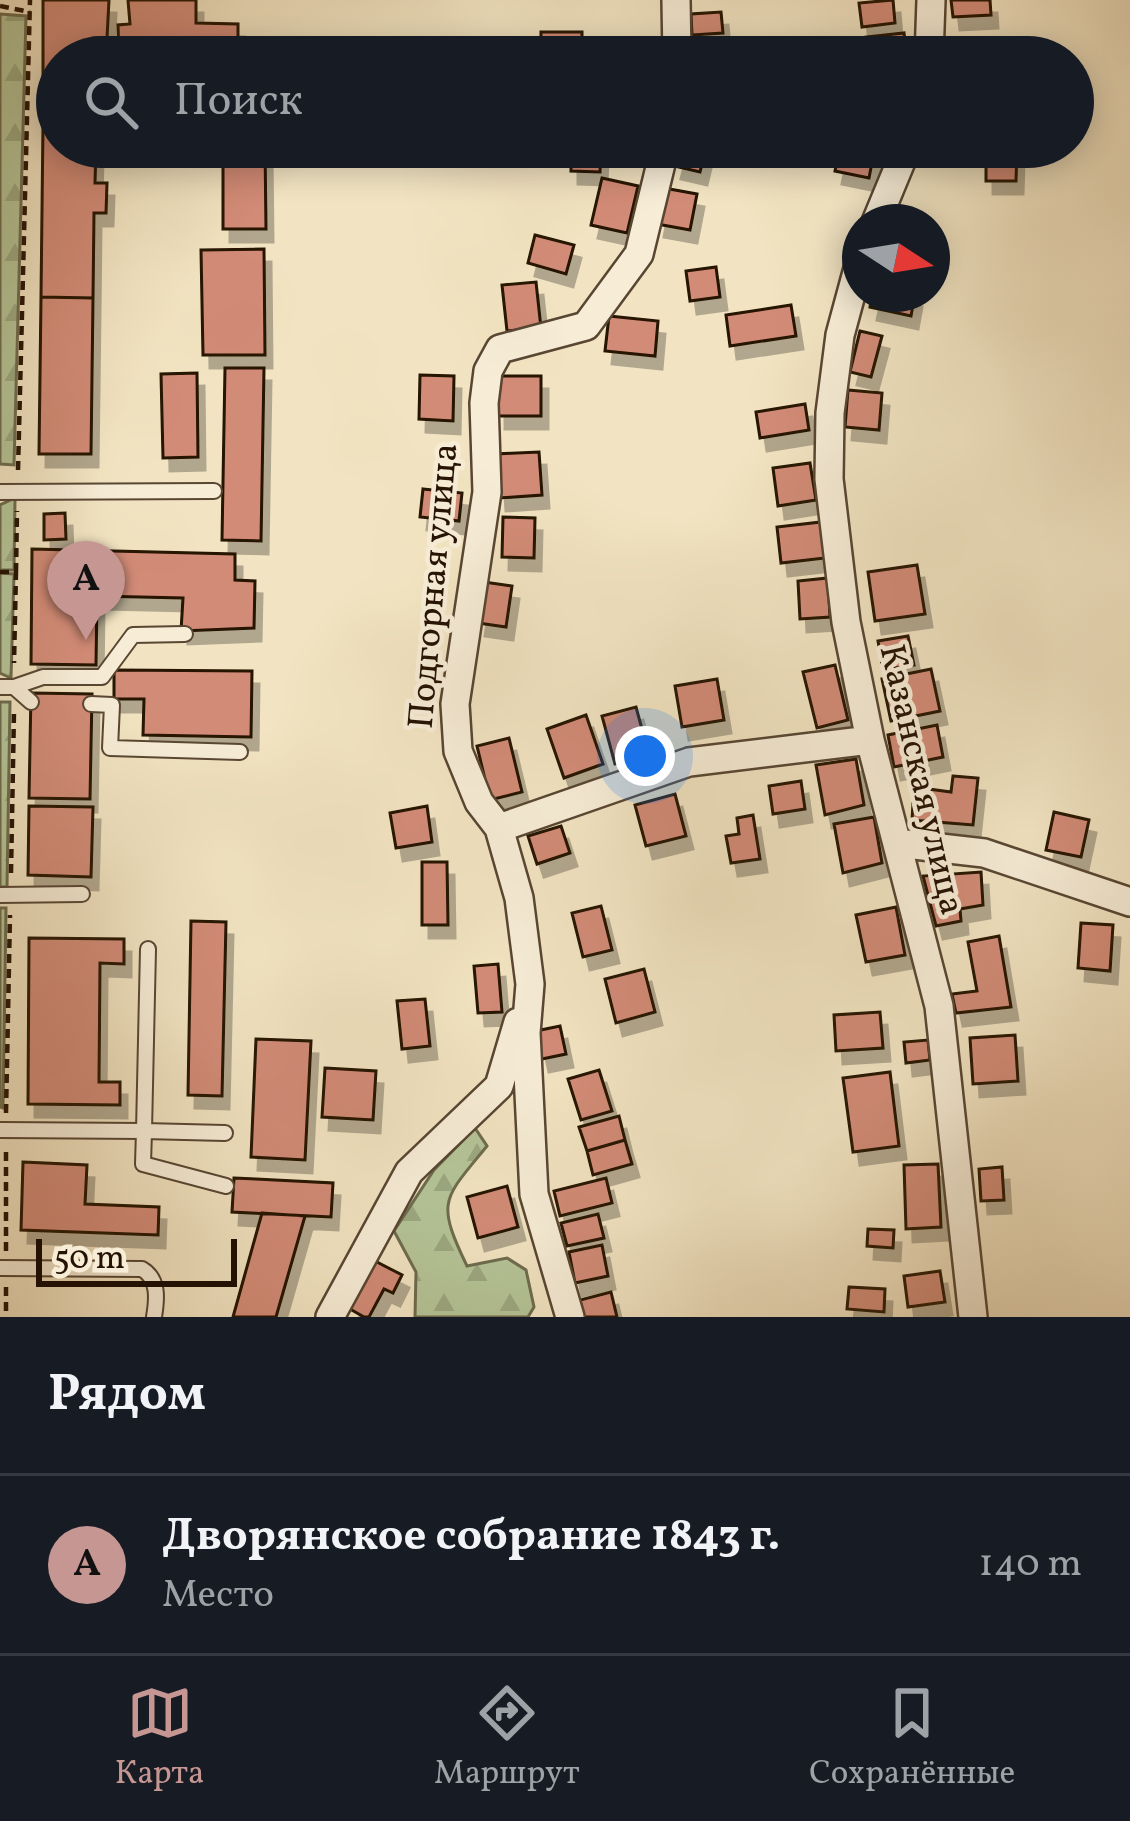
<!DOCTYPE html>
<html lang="ru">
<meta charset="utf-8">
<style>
body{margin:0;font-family:Vollkorn,serif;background:#20242c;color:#f1f3f6}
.compass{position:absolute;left:842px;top:204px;width:108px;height:108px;border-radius:50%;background:#171b24;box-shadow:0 6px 30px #0003;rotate:102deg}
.scale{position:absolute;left:36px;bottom:30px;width:201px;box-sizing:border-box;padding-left:12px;border:6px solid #251203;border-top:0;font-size:33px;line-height:42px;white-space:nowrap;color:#251203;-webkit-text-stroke:9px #f7edd7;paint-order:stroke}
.you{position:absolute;left:645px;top:756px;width:42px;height:42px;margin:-30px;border:9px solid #fff;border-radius:50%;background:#1a73e8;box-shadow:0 0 0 18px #1a73e833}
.badge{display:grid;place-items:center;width:78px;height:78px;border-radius:50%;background:#c59692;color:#111;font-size:39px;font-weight:700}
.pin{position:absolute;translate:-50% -99px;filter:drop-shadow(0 3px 6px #0008)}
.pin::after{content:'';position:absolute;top:63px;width:42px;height:36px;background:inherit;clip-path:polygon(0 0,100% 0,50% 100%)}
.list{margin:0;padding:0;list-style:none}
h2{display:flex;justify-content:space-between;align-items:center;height:156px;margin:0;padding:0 48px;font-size:51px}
h2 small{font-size:39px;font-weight:400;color:#9ea1a6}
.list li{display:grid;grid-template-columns:78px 1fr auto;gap:36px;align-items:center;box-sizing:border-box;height:180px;padding:0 48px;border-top:3px solid #363941}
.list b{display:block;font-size:45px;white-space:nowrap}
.list p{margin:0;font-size:39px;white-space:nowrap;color:#9ea1a6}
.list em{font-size:39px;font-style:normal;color:#9ea1a6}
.icon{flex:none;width:66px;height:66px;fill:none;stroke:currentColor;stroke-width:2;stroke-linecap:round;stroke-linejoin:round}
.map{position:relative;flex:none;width:1130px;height:1317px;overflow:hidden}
.search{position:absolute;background:#171b24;box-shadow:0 6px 30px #0003;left:36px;right:36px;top:36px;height:132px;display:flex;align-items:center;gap:30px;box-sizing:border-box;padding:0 42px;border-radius:66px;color:#9ea1a6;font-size:45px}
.sheet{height:336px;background:#171b24}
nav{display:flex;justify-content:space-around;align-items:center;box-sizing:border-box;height:168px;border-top:3px solid #363941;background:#171b24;font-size:33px;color:#9ea1a6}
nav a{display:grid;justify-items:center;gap:6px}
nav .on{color:#c59692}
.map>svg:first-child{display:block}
.forest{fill:url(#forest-firs);stroke:#6d6c4e;stroke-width:3}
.building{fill:#d28b77;stroke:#251203;stroke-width:3;filter:url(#shadow)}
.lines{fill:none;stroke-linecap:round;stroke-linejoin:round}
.lane-casing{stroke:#584633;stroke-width:18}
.street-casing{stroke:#584633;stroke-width:32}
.path{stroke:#251203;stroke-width:4.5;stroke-dasharray:9 6;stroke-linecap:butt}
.lane{stroke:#f7edd7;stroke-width:14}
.street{stroke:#f7edd7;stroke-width:27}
.labels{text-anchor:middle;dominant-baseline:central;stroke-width:9;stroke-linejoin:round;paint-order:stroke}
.street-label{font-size:36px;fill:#251203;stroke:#f7edd7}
</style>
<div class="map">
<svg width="1130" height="1317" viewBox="0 0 1130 1317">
<defs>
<pattern id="forest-firs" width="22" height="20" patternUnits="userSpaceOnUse" patternTransform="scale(3)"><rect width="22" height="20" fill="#b5c598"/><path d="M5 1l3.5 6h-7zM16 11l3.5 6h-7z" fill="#9ca881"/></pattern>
<filter id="shadow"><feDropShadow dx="7" dy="13" stdDeviation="0" flood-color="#0004"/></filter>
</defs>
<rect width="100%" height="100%" fill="#f2e4c2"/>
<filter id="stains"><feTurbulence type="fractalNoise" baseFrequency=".00167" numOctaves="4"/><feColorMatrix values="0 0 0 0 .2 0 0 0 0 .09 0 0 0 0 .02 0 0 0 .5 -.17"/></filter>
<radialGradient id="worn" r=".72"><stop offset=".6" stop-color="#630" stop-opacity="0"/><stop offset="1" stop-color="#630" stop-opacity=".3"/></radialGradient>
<!-- forest -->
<path class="forest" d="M0,14l26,2 -12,449 -14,-1z
M15,498l-1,72h-14v-65z
M0,573l14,1 -3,104 -11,-5z
M0,702h10l-3,185h-7z
M0,908h6l-3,200 -3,-1z
M475,1128l12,18c-43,53 -52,54 -20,120l40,-8 19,12 8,37 -6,10h-113l1,-45 -22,-41 40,-61z"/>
<!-- building -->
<path class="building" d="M43,0h66l-2,38h-14v19h-36v43l-14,1z
M128,0h68v23l42,1v33h-119l-1,-32 12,-1z
M893,0l2,23 -33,4 -3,-24z
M951,0h39l1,15 -38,2z
M721,12l2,21 -31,2 -1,-21z
M541,32h41v25h-41z
M904,33l3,24h-39l-2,-20z
M43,124h14v23h39l-1,36h12l-1,30h-12l-1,85 -52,-1z
M223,147h42l1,82h-43z
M571,147h30l-1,25 -29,-1z
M679,147h27l-6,25 -26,-6z
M840,147h35l-6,31 -34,-7z
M944,147h31l-1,6z
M986,147h31l-1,34h-30z
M602,178l36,8 -11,47 -36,-8z
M664,188l33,6 -7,36 -33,-6z
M893,212l35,10h-37z
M535,235l39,10 -8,29 -38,-11z
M264,249l1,106h-62l-2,-105z
M716,267l4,30 -30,4 -4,-30z
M536,282l5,46 -34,3 -5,-46z
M873,294h42l-4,22 -41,-9z
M41,297l52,1 -2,156h-52z
M791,305l5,31 -66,10 -4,-31z
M609,316l49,5 -3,35 -50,-5z
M860,331l22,5 -11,41 -21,-5z
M225,368h39l-3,173 -39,-1z
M197,373l1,84 -35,1 -2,-84z
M420,375l34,1 -1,45 -34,-2z
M498,376h43v40h-43z
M848,390l34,3 -3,37 -34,-3z
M805,404l4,26 -49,8 -4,-26z
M539,452l3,43 -43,3 -3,-44z
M810,463l6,37 -38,6 -5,-38z
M423,489l39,4 -3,28 -39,-4z
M65,513l1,26 -22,1v-26z
M503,517l32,1 -1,40 -32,-1z
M821,522l4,36 -44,5 -4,-36z
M32,549l203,5v26l20,1 -1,47 -73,3 2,-33 -86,-2 -1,69 -65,-1z
M917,565l8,49 -50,7 -7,-49z
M828,578l2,39 -30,2 -2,-38z
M484,582l28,4 -6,41 -28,-4z
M908,636l6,29 -31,5 -5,-29z
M835,665l13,55 -31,8 -14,-56z
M931,669l9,42 -49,10 -9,-42z
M114,670l138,1 -1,66 -108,-2 1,-36h-30z
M717,679l7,41 -42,7 -7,-41z
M31,693l61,1 -2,105 -61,-1z
M636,707l13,48 -34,9 -13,-48z
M586,715l17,49 -39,14 -17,-49z
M937,725l6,32 -49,10 -6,-32z
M509,738l13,54 -32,8 -13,-54z
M856,759l8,46 -39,10 -9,-50z
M953,776l25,2 -5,47 -61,-5 2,-33 37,5z
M801,781l4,28 -32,5 -4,-28z
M675,794l11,42 -40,10 -11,-41z
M29,806l64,1 -2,70 -63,-2z
M427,806l5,36 -36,6 -6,-35z
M1054,812l35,8 -8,37 -35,-7z
M753,815l7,44 -29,4 -5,-27 13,-2 -2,-16z
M874,817l8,46 -39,10 -9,-49z
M561,826l9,27 -33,11 -9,-28z
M422,862h25l1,63h-26z
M981,872l2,33 -23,4 1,12 -25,5 -13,-50z
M601,906l11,44 -29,7 -11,-44z
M896,907l9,48 -39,7 -10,-47z
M191,921l35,1 -4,174 -34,-1z
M1081,923l32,2 -3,46 -32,-3z
M999,936l12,71 -55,6 -4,-19 25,-3 -9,-49z
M29,938l95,1v25l-24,-1 -1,119h21v23l-92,-1z
M498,964l4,48 -24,1 -4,-47z
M644,969l11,43 -39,11 -11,-44z
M425,999l5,47 -28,3 -5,-48z
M880,1012l3,36 -47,3 -2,-36z
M560,1026l6,28 -24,5 -6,-28z
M1015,1035l3,46 -45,3 -3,-46z
M256,1039l55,2 -6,119 -54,-3z
M928,1040l2,20 -24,3 -2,-21z
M325,1068l51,3 -3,49 -51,-3z
M599,1070l13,41 -31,9 -13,-41z
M890,1072l9,74 -46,6 -10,-74z
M619,1116l6,24 -38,11 -8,-24z
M625,1140l7,24 -39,11 -6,-24z
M23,1162l64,3 -2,39 74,3 -1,28 -137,-5z
M938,1164l3,63 -35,2 -2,-64z
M1002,1167l2,33 -23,1 -2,-32z
M234,1178l99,5 -2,34 -99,-5z
M606,1178l6,25 -52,13 -6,-25z
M507,1186l11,41 -40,11 -11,-41z
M262,1213l43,3 -29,101h-43z
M598,1214l6,24 -37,8 -6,-23z
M868,1229l26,1 -1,18 -26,-2z
M602,1245l6,31 -33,7 -6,-31z
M375,1261l27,14 -9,18 -9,-4 -15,28h-5l-14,-8z
M940,1271l5,31 -37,5 -4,-31z
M849,1287l36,2 -1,23 -37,-3z
M611,1292l6,25h-33l-4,-17z"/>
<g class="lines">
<defs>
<path id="lane" d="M0,492l214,-1
M0,687h14l17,15
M14,687l29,-10h59l31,-42 52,-1
M91,704l21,1 -2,43 130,4
M0,895l82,-1
M0,1130l144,1 4,-182
M225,1133l-81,-2 -1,33 83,22
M0,1268l142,1c17,10 15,30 12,48"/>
<path id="street" d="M676,0l1,57
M929,57l2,-57
M876,222l31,-75
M860,261l-20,74 -10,78 -1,66 17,143 24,118 69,266 34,311
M499,828l190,-66 181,-22
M897,843l87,10 146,49
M330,1317l79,-145 90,-86 19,-64
M570,1317l-36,-123 -8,-161 4,-49 -11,-86 -20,-70 -20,-26 -21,-51 -3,-47 32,-212 -3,-89 4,-32 12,-22 86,-23 53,-72 26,-107"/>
</defs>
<!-- lane casing -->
<use href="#lane" class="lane-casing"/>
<!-- street casing -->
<use href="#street" class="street-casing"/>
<!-- path -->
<path class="path" d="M0,6l30,6
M18,470l12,-470
M0,572h16l-2,91
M16,572l1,-61
M11,873l3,-162
M6,1113l4,-198
M6,1251v-102
M6,1287v30"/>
<!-- lane -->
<use href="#lane" class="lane"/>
<!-- street -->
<use href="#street" class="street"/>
</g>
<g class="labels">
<!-- street labels -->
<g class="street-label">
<text transform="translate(435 586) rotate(-85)">Подгорная улица</text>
<text transform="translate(920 780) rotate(77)">Казанская улица</text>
</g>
</g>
<rect width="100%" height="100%" filter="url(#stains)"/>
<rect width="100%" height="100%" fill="url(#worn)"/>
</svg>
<svg class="compass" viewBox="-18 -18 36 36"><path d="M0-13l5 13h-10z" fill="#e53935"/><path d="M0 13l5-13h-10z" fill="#9ea1a6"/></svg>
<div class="scale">50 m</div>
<div class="you"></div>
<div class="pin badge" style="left:86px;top:640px">A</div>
<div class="search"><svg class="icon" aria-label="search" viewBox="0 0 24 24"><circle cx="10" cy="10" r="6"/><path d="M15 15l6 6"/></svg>Поиск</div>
</div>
<section class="sheet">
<h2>Рядом<small></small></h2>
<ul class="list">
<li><span class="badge">A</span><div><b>Дворянское собрание 1843 г.</b><p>Место</p></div><em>140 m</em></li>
</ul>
</section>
<nav>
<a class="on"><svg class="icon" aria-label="map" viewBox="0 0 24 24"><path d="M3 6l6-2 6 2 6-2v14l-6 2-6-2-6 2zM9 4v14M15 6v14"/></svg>Карта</a>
<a><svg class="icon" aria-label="directions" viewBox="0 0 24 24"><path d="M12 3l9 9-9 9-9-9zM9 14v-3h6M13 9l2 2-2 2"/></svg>Маршрут</a>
<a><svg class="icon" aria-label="saved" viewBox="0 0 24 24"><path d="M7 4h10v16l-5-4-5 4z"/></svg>Сохранённые</a>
</nav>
